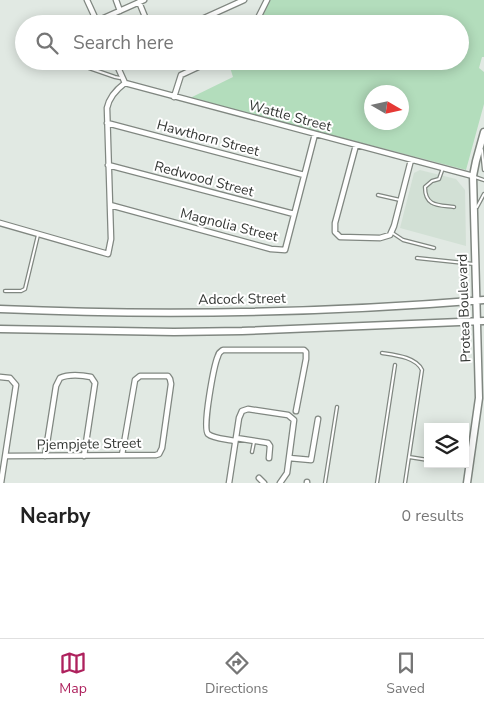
<!DOCTYPE html>
<style>
body{margin:0;font-family:"Nunito Sans",sans-serif;background:#f6f6f6;color:#222}
.controls{position:absolute;right:15px;bottom:15px;display:grid;overflow:hidden;border-radius:0px;box-shadow:0 2px 12px #0003}
.controls button{width:45px;height:45px;display:grid;place-items:center;padding:0;border:0;border-bottom:1px solid #e0e0e0;background:#fff;color:#222;font:25px sans-serif}
.compass{position:absolute;left:364px;top:85px;width:45px;height:45px;border-radius:50%;background:#fff;box-shadow:0 2px 12px #0003;rotate:99deg}
.list{margin:0;padding:0;list-style:none}
h2{display:flex;justify-content:space-between;align-items:center;height:65px;margin:0;padding:0 20px;font-size:21px}
h2 small{font-size:16px;font-weight:400;color:#767676}
.icon{flex:none;width:28px;height:28px;fill:none;stroke:currentColor;stroke-width:2;stroke-linecap:round;stroke-linejoin:round}
.map{position:relative;flex:none;width:484px;height:483px;overflow:hidden}
.search{position:absolute;background:#fff;box-shadow:0 2px 12px #0003;left:15px;right:15px;top:15px;height:55px;display:flex;align-items:center;gap:12px;box-sizing:border-box;padding:0 18px;border-radius:28px;color:#767676;font-size:19px}
.sheet{height:155px;background:#fff}
nav{display:flex;justify-content:space-around;align-items:center;box-sizing:border-box;height:70px;border-top:1px solid #e0e0e0;background:#fff;font-size:14px;color:#767676}
nav a{display:grid;justify-items:center;gap:2px}
nav .on{color:#ae215d}
.map>svg:first-child{display:block}
.built{fill:#d2e0d5}
.green{fill:#b3ddbc;fill-rule:evenodd}
.lines{fill:none;stroke-linecap:round;stroke-linejoin:round}
.lane-casing{stroke:#808781;stroke-width:4.5}
.street-casing{stroke:#808781;stroke-width:7}
.secondary-casing{stroke:#808781;stroke-width:9}
.lane{stroke:#fff;stroke-width:2}
.street{stroke:#fff;stroke-width:4.5}
.secondary{stroke:#fff;stroke-width:6}
.labels{text-anchor:middle;dominant-baseline:central;stroke-width:4;stroke-linejoin:round;paint-order:stroke}
.street-label{font-size:14px;fill:#353835;stroke:#fff}
</style>
<div class="map">
<svg width="484" height="483" viewBox="0 0 484 483">
<rect width="100%" height="100%" fill="#e1e9e3"/>
<!-- built -->
<path class="built" d="M420,170l36,9 9,11 1,56 -66,-18 14,-55z"/>
<!-- green -->
<path class="green" d="M267,0h217v57h-2l-3,11 5,4v32l-18,66 -276,-72 43,-21 -5,-16h232v-37h-203zM372,92h30v30h-30z"/>
<g class="lines">
<defs>
<path id="lane" d="M89,68l26,9 5,1
M482,150l2,20
M443,168l-4,11 -7,2 -7,6c0,20 14,18 29,20
M475,177l9,3
M378,195l22,5
M477,207l7,-13
M391,232l12,8 31,8
M417,258l57,6
M5,291h16l4,-2 13,-54
M382,353c13,2 34,4 40,17l-17,113
M252,452l2,-10
M409,457l19,3
M461,464l6,1
M325,483l12,-76
M377,483l18,-118"/>
<path id="street" d="M87,0l11,24
M116,0l4,11
M139,2l9,22
M97,21l47,-21
M191,24l53,-24
M255,24l12,-24
M115,61l10,22 348,93
M174,97l7,-22 30,-14
M107,123l197,52
M356,145l-21,78v9l5,5 40,1 10,-3 4,-9 17,-66
M108,165l186,49
M110,205l161,44 14,1 30,-116
M0,223l108,31 3,-15 -4,-131c2,-10 10,-19 18,-25
M0,377l10,1 6,7 -15,98
M236,438l32,5 2,3 -1,12
M235,441c-7,-2 -21,-2 -27,-7 -6,-6 6,-69 10,-78 1,-4 2,-4 5,-6h81l2,2v7l-10,52
M6,456l150,-1 3,-1 3,-6 9,-64 -1,-5 -2,-3h-28l-5,4 -13,75
M45,456l11,-70 4,-8c8,-4 22,-3 31,-1l4,6 -11,73
M289,458l22,2 7,-41
M259,478l5,5
M229,483l10,-65 3,-7 6,-2 40,6 6,5 -7,53 -7,10
M307,483v-1"/>
<path id="secondary" d="M0,309c161,7 324,4 484,-9
M0,329l174,3 68,-1 242,-10
M467,483l12,-85 -6,-222 3,-15 8,-29"/>
</defs>
<!-- lane casing -->
<use href="#lane" class="lane-casing"/>
<!-- street casing -->
<use href="#street" class="street-casing"/>
<!-- secondary casing -->
<use href="#secondary" class="secondary-casing"/>
<!-- lane -->
<use href="#lane" class="lane"/>
<!-- street -->
<use href="#street" class="street"/>
<!-- secondary -->
<use href="#secondary" class="secondary"/>
</g>
<g class="labels">
<!-- street labels -->
<g class="street-label">
<text transform="translate(290 116) rotate(15)">Wattle Street</text>
<text transform="translate(208 138) rotate(15)">Hawthorn Street</text>
<text transform="translate(204 179) rotate(15)">Redwood Street</text>
<text transform="translate(229 225) rotate(14)">Magnolia Street</text>
<text transform="translate(242 299) rotate(-1)">Adcock Street</text>
<text transform="translate(464 308) rotate(-92)">Protea Boulevard</text>
<text transform="translate(89 444) rotate(-1)">Pjempjete Street</text>
</g>
</g>
</svg>
<div class="controls">
<button><svg class="icon" aria-label="layers" viewBox="0 0 24 24"><path d="M12 4l9 5-9 5-9-5zM3 14l9 5 9-5"/></svg></button>
</div>
<svg class="compass" viewBox="-18 -18 36 36"><path d="M0-13l5 13h-10z" fill="#e53935"/><path d="M0 13l5-13h-10z" fill="#767676"/></svg>
<div class="search"><svg class="icon" aria-label="search" viewBox="0 0 24 24"><circle cx="10" cy="10" r="6"/><path d="M15 15l6 6"/></svg>Search here</div>
</div>
<section class="sheet">
<h2>Nearby<small>0 results</small></h2>
<ul class="list">
</ul>
</section>
<nav>
<a class="on"><svg class="icon" aria-label="map" viewBox="0 0 24 24"><path d="M3 6l6-2 6 2 6-2v14l-6 2-6-2-6 2zM9 4v14M15 6v14"/></svg>Map</a>
<a><svg class="icon" aria-label="directions" viewBox="0 0 24 24"><path d="M12 3l9 9-9 9-9-9zM9 14v-3h6M13 9l2 2-2 2"/></svg>Directions</a>
<a><svg class="icon" aria-label="saved" viewBox="0 0 24 24"><path d="M7 4h10v16l-5-4-5 4z"/></svg>Saved</a>
</nav>
